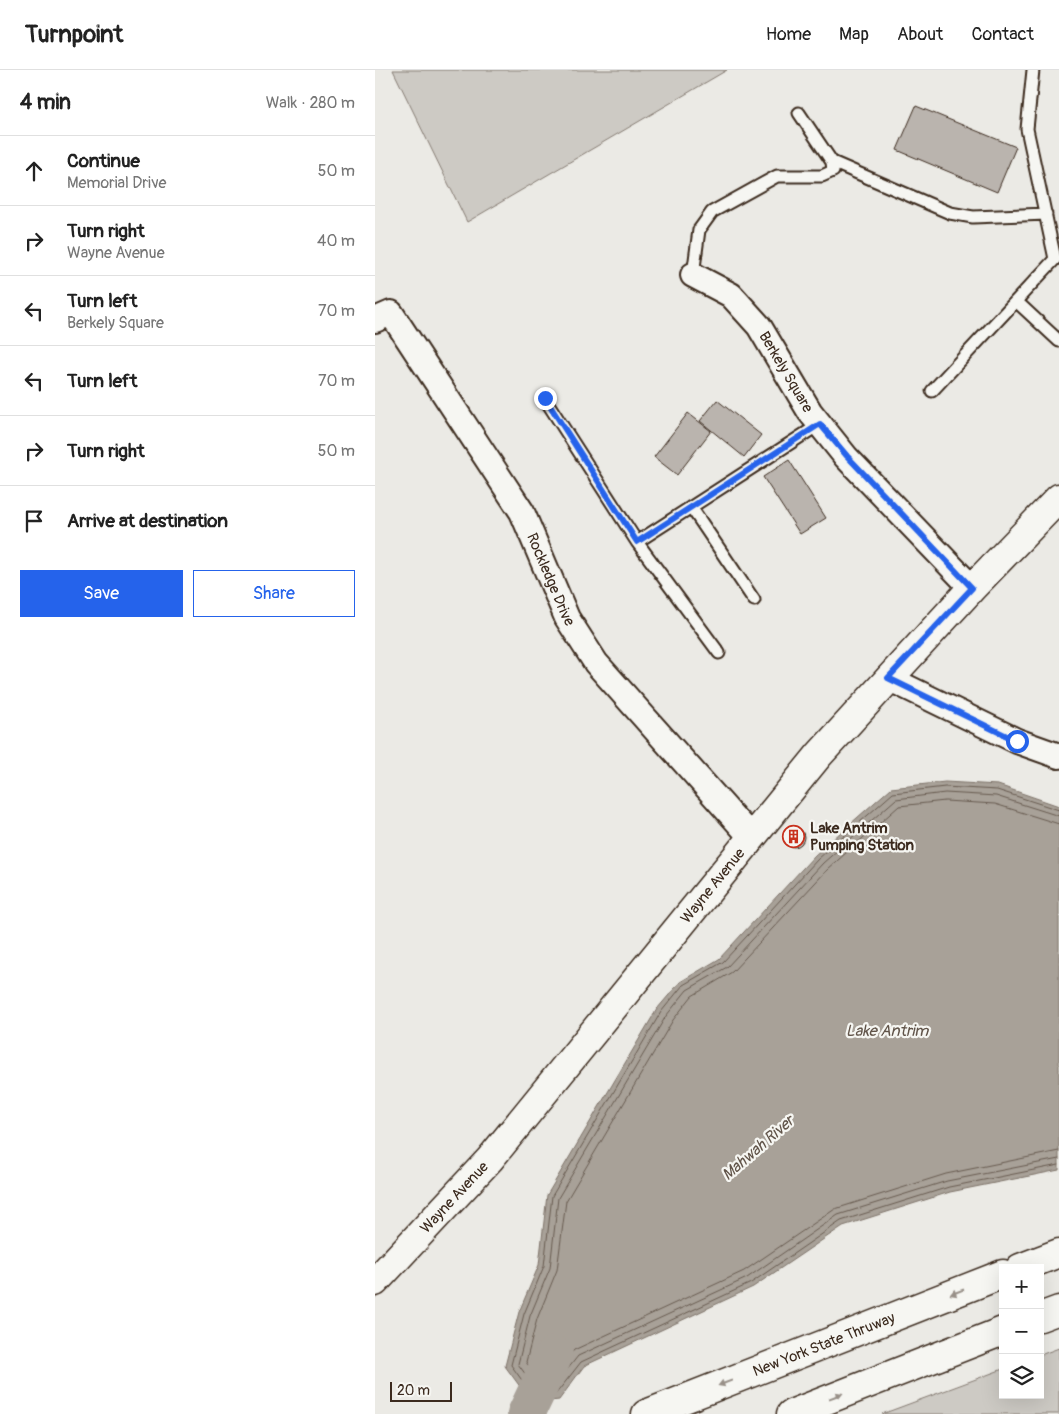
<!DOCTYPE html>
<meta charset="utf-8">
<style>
body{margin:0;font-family:Pangolin,sans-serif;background:#f2f2f2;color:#222}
.controls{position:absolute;right:15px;bottom:15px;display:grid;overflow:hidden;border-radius:0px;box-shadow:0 5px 20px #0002}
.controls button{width:45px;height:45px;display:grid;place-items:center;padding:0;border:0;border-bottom:1px solid #e0e0e0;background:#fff;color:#222;font:25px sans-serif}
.scale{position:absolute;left:15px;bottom:12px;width:62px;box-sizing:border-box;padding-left:5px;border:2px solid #3b2a1e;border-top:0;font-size:14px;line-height:18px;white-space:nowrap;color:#3b2a1e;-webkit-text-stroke:4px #f6f6f2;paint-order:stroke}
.stop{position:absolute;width:15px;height:15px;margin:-11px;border:4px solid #2563eb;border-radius:50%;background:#fff}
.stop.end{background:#2563eb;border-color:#fff;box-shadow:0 1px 5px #0008}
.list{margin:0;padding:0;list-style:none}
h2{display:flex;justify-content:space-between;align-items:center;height:65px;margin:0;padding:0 20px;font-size:21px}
h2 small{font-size:16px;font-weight:400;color:#767676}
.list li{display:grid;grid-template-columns:32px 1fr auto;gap:15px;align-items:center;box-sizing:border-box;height:70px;padding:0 20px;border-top:1px solid #e0e0e0}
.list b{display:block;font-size:19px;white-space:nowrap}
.list p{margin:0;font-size:16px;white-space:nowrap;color:#767676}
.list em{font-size:16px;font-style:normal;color:#767676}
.actions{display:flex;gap:10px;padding:15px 20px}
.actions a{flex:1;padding:11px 0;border:1px solid #2563eb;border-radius:0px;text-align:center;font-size:18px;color:#2563eb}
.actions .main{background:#2563eb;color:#fff}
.icon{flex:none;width:28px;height:28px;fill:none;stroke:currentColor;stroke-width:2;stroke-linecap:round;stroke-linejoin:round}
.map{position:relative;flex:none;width:684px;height:1344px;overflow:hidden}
header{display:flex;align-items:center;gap:30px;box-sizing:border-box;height:70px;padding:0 25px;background:#fff;border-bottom:1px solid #e0e0e0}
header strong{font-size:24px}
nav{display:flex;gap:28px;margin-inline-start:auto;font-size:18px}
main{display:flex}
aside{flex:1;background:#fff}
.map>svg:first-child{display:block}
.green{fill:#cdcac4;stroke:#847a71}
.water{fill:#a8a198;stroke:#7c7167}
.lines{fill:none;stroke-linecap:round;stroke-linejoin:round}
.shore{stroke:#675a4f;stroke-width:1}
.river{stroke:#a8a198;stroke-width:38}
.building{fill:#bab4ae;stroke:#3b2a1e}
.lane-casing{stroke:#3b2a1e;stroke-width:15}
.street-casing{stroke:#3b2a1e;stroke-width:28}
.primary-casing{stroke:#3b2a1e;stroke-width:31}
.highway-casing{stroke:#3b2a1e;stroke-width:31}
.lane{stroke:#f6f6f2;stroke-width:11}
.street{stroke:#f6f6f2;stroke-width:24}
.primary{stroke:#f6f6f2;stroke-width:28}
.highway{stroke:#f6f6f2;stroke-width:28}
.oneway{fill:#989088}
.route{stroke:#2563eb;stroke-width:6}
.labels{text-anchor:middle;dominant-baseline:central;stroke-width:4.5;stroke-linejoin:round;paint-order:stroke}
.street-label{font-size:15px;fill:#3b2a1e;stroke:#f6f6f2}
.poi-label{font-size:15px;font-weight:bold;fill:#3b2a1e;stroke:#f6f6f2;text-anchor:start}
.water-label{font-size:16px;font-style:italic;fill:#615449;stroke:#f6f6f2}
</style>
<header>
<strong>Turnpoint</strong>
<nav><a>Home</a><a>Map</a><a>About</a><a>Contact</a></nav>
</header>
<main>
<aside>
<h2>4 min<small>Walk · 280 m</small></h2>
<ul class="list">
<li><svg class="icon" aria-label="ahead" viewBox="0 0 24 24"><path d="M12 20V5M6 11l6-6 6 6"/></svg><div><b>Continue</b><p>Memorial Drive</p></div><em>50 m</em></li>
<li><svg class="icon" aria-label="right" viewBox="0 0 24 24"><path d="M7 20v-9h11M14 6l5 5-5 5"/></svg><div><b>Turn right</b><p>Wayne Avenue</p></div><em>40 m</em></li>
<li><svg class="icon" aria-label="left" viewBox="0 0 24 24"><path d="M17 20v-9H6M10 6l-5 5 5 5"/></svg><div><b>Turn left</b><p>Berkely Square</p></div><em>70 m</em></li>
<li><svg class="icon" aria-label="left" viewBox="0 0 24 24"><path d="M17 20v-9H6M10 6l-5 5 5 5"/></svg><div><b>Turn left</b></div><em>70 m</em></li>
<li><svg class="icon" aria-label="right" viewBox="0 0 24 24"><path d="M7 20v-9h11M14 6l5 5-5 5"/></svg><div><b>Turn right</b></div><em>50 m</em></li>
<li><svg class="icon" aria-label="arrive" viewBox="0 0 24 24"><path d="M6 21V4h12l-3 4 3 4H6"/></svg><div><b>Arrive at destination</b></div></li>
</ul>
<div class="actions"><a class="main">Save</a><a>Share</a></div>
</aside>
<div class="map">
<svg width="684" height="1344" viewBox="0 0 684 1344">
<rect width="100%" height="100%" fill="#ebeae5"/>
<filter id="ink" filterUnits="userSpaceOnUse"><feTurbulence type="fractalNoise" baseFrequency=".02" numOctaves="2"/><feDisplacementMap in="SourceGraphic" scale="10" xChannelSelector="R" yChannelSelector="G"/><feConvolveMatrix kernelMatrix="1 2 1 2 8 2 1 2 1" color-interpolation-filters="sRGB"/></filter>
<g filter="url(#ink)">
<!-- green -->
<path class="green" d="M18,0h334l-260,152z
M684,1278v66h-177l121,-45v26h37v-40z"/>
<!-- water -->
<path class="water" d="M570,712l53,3 61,21v364l-109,22 -107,34 -90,61 -169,79 -25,34 -27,3 -27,-37 14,-54 20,-47 8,-70 110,-186 23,-27 39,-23 96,-104 76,-67z"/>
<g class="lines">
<!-- shore -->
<path class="shore" d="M684,740l-62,-20 -52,-3 -52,6 -75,66 -95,103 -40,23 -22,27 -109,184 -8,70 -20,48 -13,51 23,32 21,-2 26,-33 170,-79 90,-62 108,-34 110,-22
M684,746l-63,-20 -51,-3 -49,6 -73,64 -96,104 -40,23 -21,26 -108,182 -8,70 -20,48 -12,48 19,26 15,-1 26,-33 169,-78 91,-63 109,-34 112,-22
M684,754l-64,-20 -50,-3 -46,5 -71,63 -96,103 -40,24 -19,24 -107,181 -9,69 -20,49 -11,43 14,20h8l26,-32 170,-79 91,-62 111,-35 113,-23"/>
<!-- river -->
<path class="river" d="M151,1344l28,-59"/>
</g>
<!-- building -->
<path class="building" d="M541,36l100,41 -19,45 -100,-42z
M342,330l44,35 -17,22 -44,-36z
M313,343l23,18 -34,44 -23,-18z
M414,390l37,58 -26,16 -37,-57z
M409 767a10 10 0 1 1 20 0a10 10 0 1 1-20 0Z"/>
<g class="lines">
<defs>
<path id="lane" d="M457,92l118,51 23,4 73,-3
M318,205l6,-45 13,-18 65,-36h45l11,-5 -1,-9 -33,-49
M641,231l43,40
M557,321l123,-132 -28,-130 6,-59
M170,329l92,143 82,111
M316,437l63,93
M262,472l183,-118"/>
<g id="street">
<path id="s1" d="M318,205l38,20 28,31 51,86 36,45 126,131"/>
<path id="s2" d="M0,250l16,-7 131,199 45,106 29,45 155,174"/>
<path d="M513,608l129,63 42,15"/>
</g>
<g id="primary">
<path id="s3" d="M0,1212l115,-123 329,-404 153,-167 87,-90"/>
</g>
<g id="highway">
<path d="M645,1198l39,-15"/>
<path d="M665,1247l19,-7"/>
<path id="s4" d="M271,1344l357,-140"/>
<path d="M416,1344l212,-83"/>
</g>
</defs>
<!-- lane casing -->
<use href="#lane" class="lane-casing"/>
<!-- street casing -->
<use href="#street" class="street-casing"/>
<!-- primary casing -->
<use href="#primary" class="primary-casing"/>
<!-- highway casing -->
<use href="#highway" class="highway-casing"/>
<!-- lane -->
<use href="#lane" class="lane"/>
<!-- street -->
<use href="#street" class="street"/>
<!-- primary -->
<use href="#primary" class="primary"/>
<!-- highway -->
<use href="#highway" class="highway"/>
</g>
<!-- one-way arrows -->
<defs><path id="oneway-solid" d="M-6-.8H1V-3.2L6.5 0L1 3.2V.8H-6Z" transform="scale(1.25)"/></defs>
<g class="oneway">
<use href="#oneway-solid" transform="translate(582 1222) rotate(159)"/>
<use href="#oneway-solid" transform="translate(350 1313) rotate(159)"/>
<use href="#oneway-solid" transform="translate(461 1326) rotate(-21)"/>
</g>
</g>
<g class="lines" filter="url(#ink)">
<!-- route -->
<path class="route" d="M170,328l92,144 183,-118 27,32 125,132 -84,90 129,63"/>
</g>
<!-- icons -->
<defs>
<symbol id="building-ring" viewBox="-11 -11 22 22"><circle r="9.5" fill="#f6f6f2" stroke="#c8321e" stroke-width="1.5"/><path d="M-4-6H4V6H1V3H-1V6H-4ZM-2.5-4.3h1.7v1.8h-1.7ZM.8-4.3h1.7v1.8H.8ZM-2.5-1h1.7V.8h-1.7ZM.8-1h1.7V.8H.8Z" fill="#c8321e"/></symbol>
</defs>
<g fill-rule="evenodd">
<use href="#building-ring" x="406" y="754" width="25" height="25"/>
</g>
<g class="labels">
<!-- street labels -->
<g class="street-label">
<text stroke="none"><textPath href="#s1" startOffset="138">Berkely Square</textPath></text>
<text stroke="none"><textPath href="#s2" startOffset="329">Rockledge Drive</textPath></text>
<text stroke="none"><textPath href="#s3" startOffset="521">Wayne Avenue</textPath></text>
<text stroke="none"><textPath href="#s3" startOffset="116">Wayne Avenue</textPath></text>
<text stroke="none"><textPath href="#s4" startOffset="191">New York State Thruway</textPath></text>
</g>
<!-- poi labels -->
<g class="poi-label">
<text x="435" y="758">Lake Antrim<tspan x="435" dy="17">Pumping Station</tspan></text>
</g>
<!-- water labels -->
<g class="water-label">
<text x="512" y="961">Lake Antrim</text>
<text transform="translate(383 1078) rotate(-41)">Mahwah River</text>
</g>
</g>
</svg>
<div class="controls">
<button>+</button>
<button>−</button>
<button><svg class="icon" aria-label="layers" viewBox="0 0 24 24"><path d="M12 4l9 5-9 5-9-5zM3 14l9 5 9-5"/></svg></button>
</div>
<div class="scale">20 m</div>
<div class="stop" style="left:642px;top:671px"></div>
<div class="stop end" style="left:170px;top:328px"></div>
</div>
</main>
